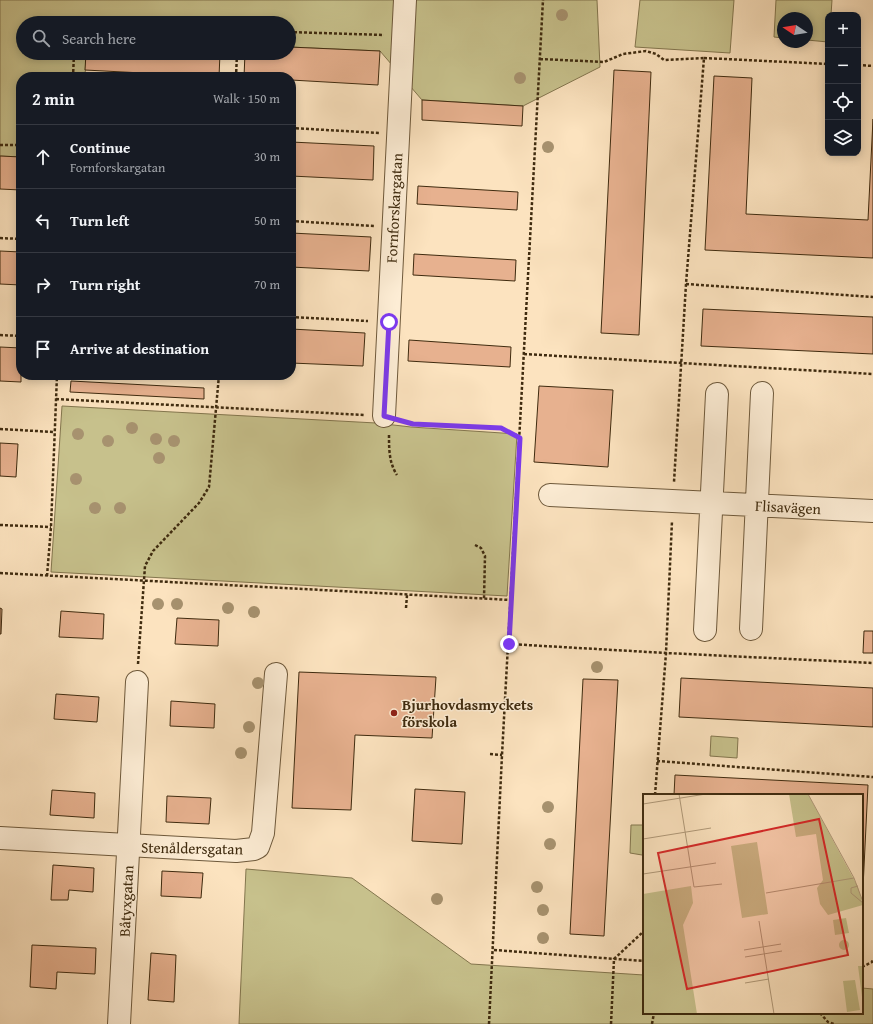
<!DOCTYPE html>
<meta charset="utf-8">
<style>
body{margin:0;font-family:"Gentium Book Plus",serif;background:#242831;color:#f1f3f6}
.controls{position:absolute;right:12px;top:12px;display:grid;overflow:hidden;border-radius:8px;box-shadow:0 2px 10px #0003}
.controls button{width:36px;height:36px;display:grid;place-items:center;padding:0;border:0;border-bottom:1px solid #363941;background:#171b24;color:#f1f3f6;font:20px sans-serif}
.compass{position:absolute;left:777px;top:12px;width:36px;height:36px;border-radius:50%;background:#171b24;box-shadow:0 2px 10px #0003;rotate:282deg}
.stop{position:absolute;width:12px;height:12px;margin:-9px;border:3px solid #7c3aed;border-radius:50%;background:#fff}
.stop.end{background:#7c3aed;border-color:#fff;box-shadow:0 1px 4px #0008}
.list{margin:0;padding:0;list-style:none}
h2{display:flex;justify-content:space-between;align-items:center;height:52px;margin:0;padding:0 16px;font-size:17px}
h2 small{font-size:13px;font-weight:400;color:#9ea1a6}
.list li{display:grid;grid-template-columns:26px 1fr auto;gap:12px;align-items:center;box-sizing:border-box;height:64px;padding:0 16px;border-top:1px solid #363941}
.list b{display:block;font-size:15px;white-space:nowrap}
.list p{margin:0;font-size:13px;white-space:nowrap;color:#9ea1a6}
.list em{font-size:13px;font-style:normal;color:#9ea1a6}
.icon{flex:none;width:22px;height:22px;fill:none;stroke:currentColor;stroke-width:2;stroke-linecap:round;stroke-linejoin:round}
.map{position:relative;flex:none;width:873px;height:1024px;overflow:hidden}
.search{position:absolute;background:#171b24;box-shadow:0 2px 10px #0003;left:16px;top:16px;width:280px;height:44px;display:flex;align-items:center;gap:10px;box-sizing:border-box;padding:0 14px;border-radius:22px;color:#9ea1a6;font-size:15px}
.panel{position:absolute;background:#171b24;box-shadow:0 2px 10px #0003;left:16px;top:72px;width:280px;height:308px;border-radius:16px}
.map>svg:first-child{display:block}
.green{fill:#c7c18c;stroke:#83764e}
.building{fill:#e7b18f;stroke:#3f2b0f}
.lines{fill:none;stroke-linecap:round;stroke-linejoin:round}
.minor-casing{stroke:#6e593b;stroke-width:24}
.path{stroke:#3f2b0f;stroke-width:2.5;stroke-dasharray:3 2;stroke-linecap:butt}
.minor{stroke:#fdedd5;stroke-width:22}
.tree{fill:#a7926f}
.route{stroke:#7c3aed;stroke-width:5}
.poi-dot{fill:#8f2418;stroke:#fdedd5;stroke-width:1.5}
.labels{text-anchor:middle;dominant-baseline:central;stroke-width:3;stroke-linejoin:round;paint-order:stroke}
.street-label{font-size:15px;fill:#3f2b0f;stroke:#fdedd5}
.poi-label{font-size:15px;font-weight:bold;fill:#3f2b0f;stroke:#fdedd5;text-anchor:start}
.inset-road{fill:none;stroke:#b09979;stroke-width:1}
.view{fill:#d62828;fill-opacity:0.15;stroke:#d62828;stroke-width:2}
.inset-edge{fill:none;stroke:#3f2b0f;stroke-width:2}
</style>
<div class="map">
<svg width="873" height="1024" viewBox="0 0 873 1024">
<rect width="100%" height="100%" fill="#fce3bf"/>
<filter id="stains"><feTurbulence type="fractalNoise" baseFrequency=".005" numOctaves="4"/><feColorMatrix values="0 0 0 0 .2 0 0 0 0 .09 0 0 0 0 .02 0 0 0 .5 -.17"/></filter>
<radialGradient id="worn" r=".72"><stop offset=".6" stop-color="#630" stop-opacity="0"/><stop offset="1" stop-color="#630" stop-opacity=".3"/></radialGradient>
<!-- green -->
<path class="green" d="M0,0h597l3,67 -77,39 -101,-6 -42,-49 -91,-4v-24h-266v30h63l-1,24h-64v80l-21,-1z
M640,0h94l-4,53 -95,-6z
M776,0h56l-1,15h-3v27l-21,-2v-22h-24v20l-9,-1z
M62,406l314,17 35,4 106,7 -10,162 -456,-24z
M711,736l27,2 -1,20 -27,-2z
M631,825h13v29l-2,1 -12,-2z
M246,869l106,9 119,86 173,11v38h218v-25l11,1v35h-634z"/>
<!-- building -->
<path class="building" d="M289,47l91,4 -2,34 -87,-5v-3h-47l1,-24h44z
M86,53h134l-1,24 -134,-7z
M614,70l37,2 -12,263 -38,-2z
M714,76l38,2 -6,136 122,6 5,-101v139l-168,-8z
M422,100l101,6 -1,20 -100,-6z
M291,142l83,4 -1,34 -82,-4z
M0,156l21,1v33l-21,-1z
M418,186l100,6 -1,18 -100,-6z
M291,233l80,4 -2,34 -78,-4z
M0,251l21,1v33l-21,-1z
M414,254l102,6 -1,21 -102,-6z
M703,309l170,8v37l-172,-8z
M291,329l74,4 -2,33 -72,-3z
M409,340l102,7 -1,20 -102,-6z
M0,347l21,1v34l-21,-1z
M71,381l133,7v11l-134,-7z
M539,386l74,4 -5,77 -74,-5z
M0,443l18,1 -2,33 -16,-1z
M0,608l2,1 -1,25h-1z
M61,611l43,3 -1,25 -44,-2z
M177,618l42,2 -1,26 -43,-2z
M864,631h9v22h-10z
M299,672l137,5 -4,61 -77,-3 -4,75 -59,-2z
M681,678l192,10v39l-194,-10z
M583,679l35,1 -14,256 -34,-2z
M56,694l43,3 -2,25 -43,-3z
M171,701l44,3 -1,24 -44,-2z
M675,775l193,10 -6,123v-113h-188z
M415,789l50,3 -3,52 -50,-3z
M52,790l43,3 -1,25 -44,-3z
M167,796l44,2 -2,26 -43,-2z
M53,865l41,3 -1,24 -24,-2 -1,10h-17z
M162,871l41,2 -2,25 -40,-2z
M32,945l64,3 -1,26 -38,-2 -1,17 -26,-2z
M151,953l25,2 -2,47 -26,-2z"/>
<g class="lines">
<defs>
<path id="minor" d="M384,416l21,-416
M550,495l323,16
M751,629l11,-236
M705,630l12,-236
M0,838l236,13 18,-2 4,-2 5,-14 13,-159
M119,1024l18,-342"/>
</defs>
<!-- minor casing -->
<use href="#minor" class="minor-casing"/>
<!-- path -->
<path class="path" d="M85,23h21
M289,32l95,3
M704,58l124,6
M540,59l64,3 19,-8 23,-3 10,3 8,6 40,-2 -18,226 -12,198
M858,65l15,1
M73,77l1,-24
M236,77l1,-24
M291,128l89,5
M0,145h21
M291,221l83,5
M0,238l21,1
M686,284l187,13
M291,317l77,4
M0,335l21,1
M524,354l349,20
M56,399l309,16
M403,421l10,3 88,4 19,10
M0,429l54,3
M389,435c0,14 0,28 8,40
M0,525l51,2
M475,545l6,3 4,8 -1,43
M0,573l511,27
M47,576l4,-49 6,-152
M406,608l1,-13
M509,644l157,9 207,10
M138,664l7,-98 8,-15 46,-48 10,-16 10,-112
M490,754l12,1
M657,761l216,16
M655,795l11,-142 6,-132
M494,950l150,11
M862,967l10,-5 1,-3
M820,1013l8,9 6,2
M489,1024l13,-269 41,-755
M611,1024l3,-65 30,-28
M652,1024l2,-11"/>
<!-- minor -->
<use href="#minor" class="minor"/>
</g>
<!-- trees -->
<g class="tree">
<circle cx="562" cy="15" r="6"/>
<circle cx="520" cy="78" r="6"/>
<circle cx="548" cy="147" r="6"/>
<circle cx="132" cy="428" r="6"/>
<circle cx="78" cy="434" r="6"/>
<circle cx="156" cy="439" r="6"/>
<circle cx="108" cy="441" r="6"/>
<circle cx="174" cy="441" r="6"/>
<circle cx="159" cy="458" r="6"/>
<circle cx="76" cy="479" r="6"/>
<circle cx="95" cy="508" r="6"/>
<circle cx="120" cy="508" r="6"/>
<circle cx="158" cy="604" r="6"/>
<circle cx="177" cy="604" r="6"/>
<circle cx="228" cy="608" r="6"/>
<circle cx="254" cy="612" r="6"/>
<circle cx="597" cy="667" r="6"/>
<circle cx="258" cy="683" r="6"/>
<circle cx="249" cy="727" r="6"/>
<circle cx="241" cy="753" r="6"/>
<circle cx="548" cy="807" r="6"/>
<circle cx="550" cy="844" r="6"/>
<circle cx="537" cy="887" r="6"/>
<circle cx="437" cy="899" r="6"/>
<circle cx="543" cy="910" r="6"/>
<circle cx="543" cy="938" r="6"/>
</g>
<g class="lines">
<!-- route -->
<path class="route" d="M389,322l-5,94 29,8 88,4 19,10 -11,206"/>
</g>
<!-- markers -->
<circle class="poi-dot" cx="394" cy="713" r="4"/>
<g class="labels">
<!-- street labels -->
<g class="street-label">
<text transform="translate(394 208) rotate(-87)">Fornforskargatan</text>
<text transform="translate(788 507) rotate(3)">Flisavägen</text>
<text transform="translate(192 848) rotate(1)">Stenåldersgatan</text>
<text transform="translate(126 901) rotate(-87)">Båtyxgatan</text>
</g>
<!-- poi labels -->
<g class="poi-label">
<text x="402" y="704">Bjurhovdasmyckets<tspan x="402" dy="17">förskola</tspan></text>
</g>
</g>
<!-- overview -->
<g transform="translate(643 794)">
<rect width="220" height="220" fill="#fce3bf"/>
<path d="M146,0h19l50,93 5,18 -35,10 -8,-11 -3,-16 6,-8 -7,-46 -20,3zM114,48l11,72 -26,4 -11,-72zM48,92l2,17 -10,22 14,89h-54v-120zM203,124l3,15 -14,2 -2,-15zM196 151a5 5 0 1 1 10 0a5 5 0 1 1-10 0ZM215,172h5v31h-1zM212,186l5,30 -13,2 -4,-31z" fill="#c7c18c"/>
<path class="inset-road" d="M36,0l15,93 28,-3M165,0l46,84 9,24M0,10l63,-10M0,45l68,-11M0,80l73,-11M215,92l-7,2v5l12,10M123,99l88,-15M116,127l15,93M101,156l37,-6M102,163l37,-6M102,189l24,-4"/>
<path class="view" d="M176,25l29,136 -161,34 -29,-136z"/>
<rect width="220" height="220" class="inset-edge"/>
</g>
<rect width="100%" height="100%" filter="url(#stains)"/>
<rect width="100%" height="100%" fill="url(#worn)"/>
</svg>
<div class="controls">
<button>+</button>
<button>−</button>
<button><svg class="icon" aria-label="locate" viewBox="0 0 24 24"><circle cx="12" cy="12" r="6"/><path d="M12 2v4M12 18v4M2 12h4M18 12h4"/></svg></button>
<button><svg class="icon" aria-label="layers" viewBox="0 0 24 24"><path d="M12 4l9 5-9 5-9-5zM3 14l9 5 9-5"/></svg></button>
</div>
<svg class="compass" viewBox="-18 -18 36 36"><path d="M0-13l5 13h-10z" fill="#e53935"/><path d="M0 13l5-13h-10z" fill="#9ea1a6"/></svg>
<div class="stop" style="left:389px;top:322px"></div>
<div class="stop end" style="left:509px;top:644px"></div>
<div class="search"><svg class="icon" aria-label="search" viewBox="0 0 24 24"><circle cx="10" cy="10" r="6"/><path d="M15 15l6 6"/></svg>Search here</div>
<section class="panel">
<h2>2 min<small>Walk · 150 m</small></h2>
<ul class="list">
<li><svg class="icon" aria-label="ahead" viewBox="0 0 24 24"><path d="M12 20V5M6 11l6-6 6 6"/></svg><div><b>Continue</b><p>Fornforskargatan</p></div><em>30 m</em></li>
<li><svg class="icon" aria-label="left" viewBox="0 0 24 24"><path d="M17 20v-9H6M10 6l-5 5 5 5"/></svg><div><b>Turn left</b></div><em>50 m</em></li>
<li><svg class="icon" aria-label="right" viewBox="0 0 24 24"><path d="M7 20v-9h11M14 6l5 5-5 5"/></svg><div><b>Turn right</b></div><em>70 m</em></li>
<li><svg class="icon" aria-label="arrive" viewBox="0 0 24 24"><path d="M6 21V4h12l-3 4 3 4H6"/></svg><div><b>Arrive at destination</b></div></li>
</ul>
</section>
</div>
